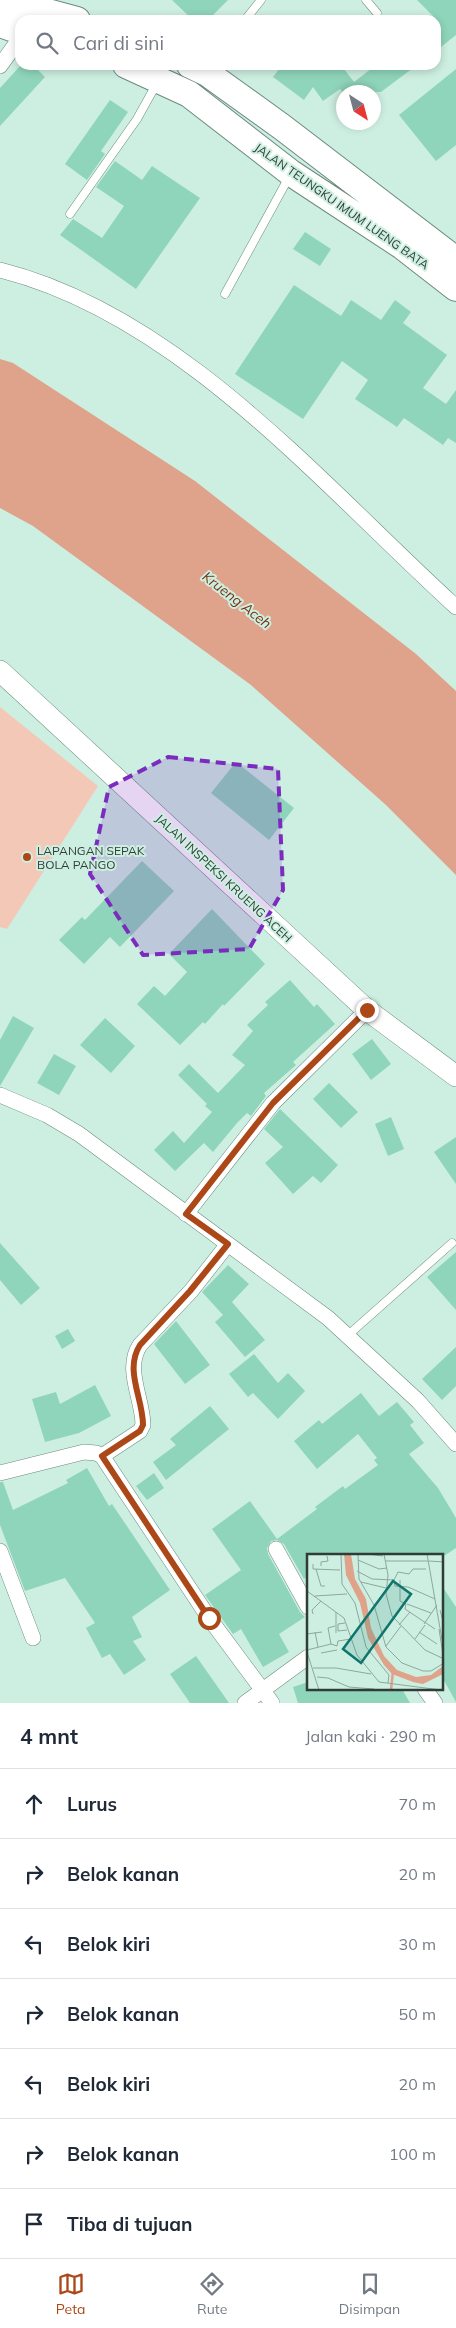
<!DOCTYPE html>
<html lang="id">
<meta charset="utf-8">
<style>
body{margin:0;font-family:Mulish,sans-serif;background:#f6f6f7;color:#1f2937}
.compass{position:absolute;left:336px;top:85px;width:45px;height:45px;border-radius:50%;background:#fff;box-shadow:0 2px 8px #0003;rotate:144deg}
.stop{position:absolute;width:15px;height:15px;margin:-11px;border:4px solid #ac4818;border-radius:50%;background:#fff}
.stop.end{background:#ac4818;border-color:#fff;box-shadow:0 1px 5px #0008}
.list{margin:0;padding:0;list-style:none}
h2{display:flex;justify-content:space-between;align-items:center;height:65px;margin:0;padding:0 20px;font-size:21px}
h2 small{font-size:16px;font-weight:400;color:#747a83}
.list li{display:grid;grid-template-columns:32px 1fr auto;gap:15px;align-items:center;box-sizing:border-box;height:70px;padding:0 20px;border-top:1px solid #e0e1e3}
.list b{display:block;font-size:19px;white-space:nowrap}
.list em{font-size:16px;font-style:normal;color:#747a83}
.icon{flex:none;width:28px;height:28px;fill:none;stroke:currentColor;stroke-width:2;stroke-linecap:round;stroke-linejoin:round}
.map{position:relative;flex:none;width:456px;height:1703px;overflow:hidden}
.search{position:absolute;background:#fff;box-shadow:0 2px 8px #0003;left:15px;right:15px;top:15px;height:55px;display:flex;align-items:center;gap:12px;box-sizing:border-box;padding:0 18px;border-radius:15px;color:#747a83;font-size:19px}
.sheet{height:555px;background:#fff}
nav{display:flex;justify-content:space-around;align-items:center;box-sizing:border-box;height:70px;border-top:1px solid #e0e1e3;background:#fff;font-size:14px;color:#747a83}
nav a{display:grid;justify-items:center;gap:2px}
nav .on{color:#ac4818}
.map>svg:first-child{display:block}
.green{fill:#f3c8b7}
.water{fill:#dfa28a}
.building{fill:#8fd5bb}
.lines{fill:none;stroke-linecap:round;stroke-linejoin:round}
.lane-casing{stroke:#6c8b7f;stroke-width:9}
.street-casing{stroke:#6c8b7f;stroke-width:16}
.secondary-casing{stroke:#6c8b7f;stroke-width:22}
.highway-casing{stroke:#6c8b7f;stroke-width:28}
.lane{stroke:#fff;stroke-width:8}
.street{stroke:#fff;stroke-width:15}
.secondary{stroke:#fff;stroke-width:21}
.highway{stroke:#fff;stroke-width:26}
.route{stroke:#ac4818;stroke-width:6}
.marked{fill:#7b2cbf;fill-opacity:0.2;stroke:#7b2cbf;stroke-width:4;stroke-dasharray:10 6;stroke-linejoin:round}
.poi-dot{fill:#ac4818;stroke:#cdefe1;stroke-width:2}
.labels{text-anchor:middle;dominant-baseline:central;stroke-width:4;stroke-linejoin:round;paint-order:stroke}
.street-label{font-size:12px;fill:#2f3c37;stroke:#cdefe1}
.poi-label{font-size:12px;fill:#2f3c37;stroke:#cdefe1;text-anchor:start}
.water-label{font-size:14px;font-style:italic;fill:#78300e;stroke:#cdefe1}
.inset-river{fill:none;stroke:#dfa28a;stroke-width:2.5}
.inset-road{fill:none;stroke:#8ea79d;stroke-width:1}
.view{fill:#0f766e;fill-opacity:0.15;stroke:#0f766e;stroke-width:2.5}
.inset-edge{fill:none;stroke:#2f3c37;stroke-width:2.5}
</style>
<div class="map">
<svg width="456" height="1703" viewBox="0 0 456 1703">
<rect width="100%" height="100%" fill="#cdefe1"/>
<!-- green -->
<path class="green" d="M0,707l98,79 -91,143 -7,-2z"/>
<!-- water -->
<path class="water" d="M0,359l13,4 182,118 221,173 40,37v184l-70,-70 -135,-120 -218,-159 -33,-18z"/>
<!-- building -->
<path class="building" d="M172,0h56l-20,20h-15z
M417,0h39v35l-20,16v-32z
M21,65h12l12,12 -45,49v-38z
M282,65h59l13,17 22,-17h41l-36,27h-41l2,-1 -2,-2 -17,12 -10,-14 -9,13 -31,-23z
M456,69v76l-20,16 -37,-46z
M110,100l18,12 -27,39 4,3 -18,26 -22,-16z
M115,161l27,19 10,-14 48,32 -64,91 -76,-54 13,-16 29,19 22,-32 -28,-19z
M305,232l26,17 -11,17 -27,-17z
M294,285l47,31 10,-16 30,20 14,-20 16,12 -8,11 44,32 -24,33 23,16 10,-14v53l-8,-5 -5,7 -39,-27 -7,9 -42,-28 13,-19 -26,-19 -39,58 -68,-45z
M236,762l58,46 -25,32 -58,-47z
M142,861l32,30 -54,56 -10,-10 -26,27 -25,-24 23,-23 3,3z
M212,909l53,55 -41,42 -1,-2 -18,20 -2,-2 -23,23 -43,-41 17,-18 11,10 22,-24 -18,-18z
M290,980l24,27 3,-3 18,20 -42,38 3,3 -32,28 2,3 -15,20 -4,-3 -10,10 -24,29 -9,-9 -29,28 -21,-21 19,-19 11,12 28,-31 -7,-6 2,-2 -29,-29 11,-11 29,29 27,-28 -13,-10 21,-24 -6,-6 21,-20 -3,-3z
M13,1016l21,12 -34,58v-46z
M105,1018l30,28 -24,27 -31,-28z
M372,1039l19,25 -20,16 -19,-26z
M54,1054l22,12 -17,29 -22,-12z
M329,1083l29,29 -17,16 -28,-29z
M280,1109l58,56 -17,18 -8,-7 -20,18 -28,-31 18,-16 -19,-18z
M391,1117l13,32 -16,7 -13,-32z
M456,1137v47l-22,-32z
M0,1243l40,45 -19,17 -21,-25z
M456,1252v58l-29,-33z
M228,1265l21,19 -17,18 33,38 -20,17 -30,-35 8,-7 -21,-23z
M176,1321l34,44 -25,19 -31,-40z
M68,1329l7,12 -13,8 -7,-13z
M456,1347v39l-14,14 -20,-21z
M254,1354l24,29 10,-10 17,18 -27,28 -25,-26 -5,4 -19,-23z
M95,1385l16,31 -32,17 -34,9 -13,-43 24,-7 4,12z
M361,1393l18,23 18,-14 17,20 -4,3 14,18 -15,11 29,34 18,30v30l-12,8h-136v20l-4,3 -20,-35 -7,-4 -6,1 -4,7 1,6 32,58 5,5 -26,17 10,18 -26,15 -22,-38 -8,5 -28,-39 36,-25 -29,-41 38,-28 27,38 40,-30 -2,-2 28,-21 2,3 33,-24 -4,-5 3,-2 -19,-24 -41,35 -23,-28 25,-21 3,4z
M210,1406l19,23 -63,51 -13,-18 23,-17 -6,-6z
M87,1468l22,38 3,-2 58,86 -38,27 10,20 -9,4 13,19 -22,15 -14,-21 -8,4 -16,-30 9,-5 -30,-45 -40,13 -25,-66v-43h3l10,28 55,-27 -2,-3z
M154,1473l10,15 -17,12 -11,-14z
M442,1586l14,21v95l-14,-25z
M196,1656l33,47h-39l-20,-29z
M308,1682v7h94l8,14h-112l-5,-16z"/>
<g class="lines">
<defs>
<path id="lane" d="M366,0l11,13
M245,20l16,-20
M70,214l67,-95 20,-36
M225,294l64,-117
M347,1336l105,-93"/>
<path id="street" d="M0,66l20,-28
M0,270c180,45 323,216 456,337
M0,1095l47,20 32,19 249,184 90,83 38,43
M186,1214l87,-111 94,-93
M102,1456l38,-25 3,-6c0,-26 -19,-56 -3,-80l51,-54 37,-47
M0,1473l84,-21 12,1 6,3 107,162 63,85
M276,1549l32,58
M0,1551l33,87
M425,1689l10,14
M245,1703l63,-46"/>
<path id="secondary" d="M0,671l367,339 89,66"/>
<path id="highway" d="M3,0l74,20
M0,24l20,7
M126,65l63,29 102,79 111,73 54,42
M190,65l17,8 75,54 174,133"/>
</defs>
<!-- lane casing -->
<use href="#lane" class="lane-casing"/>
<!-- street casing -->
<use href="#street" class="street-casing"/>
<!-- secondary casing -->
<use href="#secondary" class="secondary-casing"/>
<!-- highway casing -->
<use href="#highway" class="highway-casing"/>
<!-- lane -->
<use href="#lane" class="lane"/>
<!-- street -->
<use href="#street" class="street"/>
<!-- secondary -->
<use href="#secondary" class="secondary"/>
<!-- highway -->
<use href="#highway" class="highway"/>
</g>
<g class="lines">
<!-- route -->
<path class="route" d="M209,1618l-107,-162 38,-25 3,-6c0,-27 -19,-55 -3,-80l50,-54 38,-47 -42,-30 87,-111 94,-93"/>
</g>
<!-- marked area -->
<path class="marked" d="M168,757l110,12 5,121 -34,59 -106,6 -53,-81 19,-87z"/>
<!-- markers -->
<circle class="poi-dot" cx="27" cy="857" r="5"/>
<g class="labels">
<!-- street labels -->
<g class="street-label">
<text transform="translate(342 206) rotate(35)">JALAN TEUNGKU IMUM LUENG BATA</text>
<text transform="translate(224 878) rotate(43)">JALAN INSPEKSI KRUENG ACEH</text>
</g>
<!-- poi labels -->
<g class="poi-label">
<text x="37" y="850">LAPANGAN SEPAK<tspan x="37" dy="14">BOLA PANGO</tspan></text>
</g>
<!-- water labels -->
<g class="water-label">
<text transform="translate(237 600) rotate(38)">Krueng Aceh</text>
</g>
</g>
<!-- overview -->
<g transform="translate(307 1554)">
<rect width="136" height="136" fill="#cdefe1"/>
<path d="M37,0h7l4,25 11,20 5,29 13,28 13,14 19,7 15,-2 12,-9v8l-20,10 -10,-2 -21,-8 -8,-9 -16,-27 -8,-35 -14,-28z" fill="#dfa28a"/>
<path class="inset-river" d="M84,136l2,-19"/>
<path class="inset-road" d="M34,0l1,30 13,19 11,44 23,28 -1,8M51,0l1,25 15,26 12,42 16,16 21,8h8l13,-8M61,0l15,2M77,0l4,21 -2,19 6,22 33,34 17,8M120,0l17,97M51,6l21,9 8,-1M78,7h43M122,7l15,1M6,10v5l27,1M14,12v-4l7,-1 -1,-5M9,15l5,17h4M50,17l15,8 22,1 1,6 13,1 27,12M87,26l4,-8 11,2 4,-5h13M93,26v21l6,3 -1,5 30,20M54,28l25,6M0,37l37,27 13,37 22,27 62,8M8,42l32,-2M100,50l24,9M133,56l4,15M29,58v21M6,60l-1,-4 9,-9M38,69l-7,1v7l9,-1M117,70l13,-19M92,71l11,-13M132,75l5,32M8,78l3,15M112,78l18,12M0,80l15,-2M108,85l10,-14M24,90l-3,-16 7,-2M79,92l15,-20M0,96l24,-6 6,2 1,-5 13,-2M0,98l12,38M14,99l16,-3M6,114h23l35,6M10,123l11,1 21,9 25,2"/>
<path class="view" d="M86,27l18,13 -50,69 -18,-14z"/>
<rect width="136" height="136" class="inset-edge"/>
</g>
</svg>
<svg class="compass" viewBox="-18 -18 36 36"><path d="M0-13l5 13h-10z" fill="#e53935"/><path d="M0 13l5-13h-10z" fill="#747a83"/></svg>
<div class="stop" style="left:209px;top:1618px"></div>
<div class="stop end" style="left:367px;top:1010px"></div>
<div class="search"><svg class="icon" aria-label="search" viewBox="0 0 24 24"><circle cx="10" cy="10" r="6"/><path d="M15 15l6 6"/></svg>Cari di sini</div>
</div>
<section class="sheet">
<h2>4 mnt<small>Jalan kaki · 290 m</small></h2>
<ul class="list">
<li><svg class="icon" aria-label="ahead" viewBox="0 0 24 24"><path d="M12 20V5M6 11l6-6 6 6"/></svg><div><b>Lurus</b></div><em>70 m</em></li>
<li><svg class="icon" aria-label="right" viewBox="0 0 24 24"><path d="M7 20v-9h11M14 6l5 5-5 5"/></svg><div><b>Belok kanan</b></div><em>20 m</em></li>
<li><svg class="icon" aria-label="left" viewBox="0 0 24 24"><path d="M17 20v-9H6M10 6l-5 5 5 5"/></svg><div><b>Belok kiri</b></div><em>30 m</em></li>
<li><svg class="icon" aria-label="right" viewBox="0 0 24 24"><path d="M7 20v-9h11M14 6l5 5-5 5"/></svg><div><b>Belok kanan</b></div><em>50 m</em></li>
<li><svg class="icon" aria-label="left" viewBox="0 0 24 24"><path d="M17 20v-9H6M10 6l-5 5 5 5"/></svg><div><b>Belok kiri</b></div><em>20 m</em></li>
<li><svg class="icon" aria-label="right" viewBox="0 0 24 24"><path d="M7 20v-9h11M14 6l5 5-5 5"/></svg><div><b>Belok kanan</b></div><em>100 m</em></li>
<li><svg class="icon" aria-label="arrive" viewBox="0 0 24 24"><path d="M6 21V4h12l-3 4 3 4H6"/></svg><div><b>Tiba di tujuan</b></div></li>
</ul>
</section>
<nav>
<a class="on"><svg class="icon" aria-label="map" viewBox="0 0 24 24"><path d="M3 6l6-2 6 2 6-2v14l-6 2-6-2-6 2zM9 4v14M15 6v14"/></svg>Peta</a>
<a><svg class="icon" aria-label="directions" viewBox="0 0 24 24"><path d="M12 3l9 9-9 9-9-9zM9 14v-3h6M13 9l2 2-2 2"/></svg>Rute</a>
<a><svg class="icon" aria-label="saved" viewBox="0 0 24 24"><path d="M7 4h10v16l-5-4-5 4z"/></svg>Disimpan</a>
</nav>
